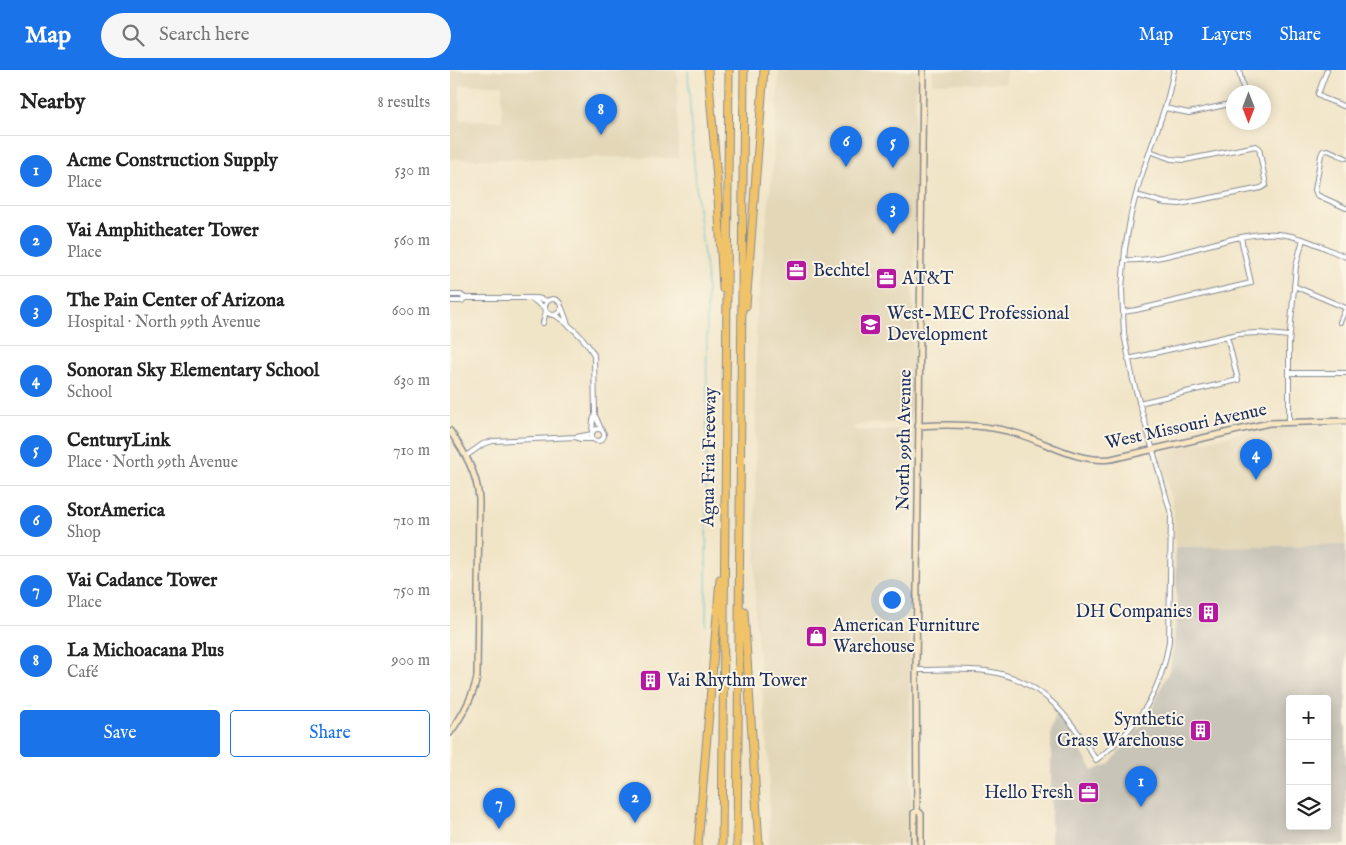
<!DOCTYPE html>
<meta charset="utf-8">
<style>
body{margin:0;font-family:"IM FELL English",serif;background:#f6f6f6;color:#222}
.controls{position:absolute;right:15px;bottom:15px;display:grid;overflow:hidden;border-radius:5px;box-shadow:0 2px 12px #0003}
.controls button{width:45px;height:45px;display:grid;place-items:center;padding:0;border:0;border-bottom:1px solid #e0e0e0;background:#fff;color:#222;font:25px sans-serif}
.compass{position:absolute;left:776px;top:15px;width:45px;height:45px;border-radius:50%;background:#fff;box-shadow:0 2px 12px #0003;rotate:180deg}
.you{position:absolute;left:441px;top:529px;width:18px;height:18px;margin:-12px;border:4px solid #fff;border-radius:50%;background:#1a73e8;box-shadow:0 0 0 8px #1a73e833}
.badge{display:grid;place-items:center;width:32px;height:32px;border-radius:50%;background:#1a73e8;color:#fff;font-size:16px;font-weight:700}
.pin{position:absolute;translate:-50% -41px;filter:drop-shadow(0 1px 2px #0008)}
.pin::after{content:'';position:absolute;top:26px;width:18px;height:15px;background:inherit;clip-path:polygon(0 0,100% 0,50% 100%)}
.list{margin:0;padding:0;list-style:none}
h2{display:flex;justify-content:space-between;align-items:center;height:65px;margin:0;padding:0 20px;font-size:21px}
h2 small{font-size:16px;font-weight:400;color:#767676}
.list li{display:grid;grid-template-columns:32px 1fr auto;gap:15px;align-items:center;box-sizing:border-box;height:70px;padding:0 20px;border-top:1px solid #e0e0e0}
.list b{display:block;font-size:19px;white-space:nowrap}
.list p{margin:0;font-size:16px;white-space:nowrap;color:#767676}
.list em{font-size:16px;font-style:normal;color:#767676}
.actions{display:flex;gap:10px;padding:15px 20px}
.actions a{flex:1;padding:11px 0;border:1px solid #1a73e8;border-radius:5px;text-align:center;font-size:18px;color:#1a73e8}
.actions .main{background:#1a73e8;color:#fff}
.icon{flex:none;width:28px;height:28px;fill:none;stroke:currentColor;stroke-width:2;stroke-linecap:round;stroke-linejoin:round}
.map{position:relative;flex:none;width:896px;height:775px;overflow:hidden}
header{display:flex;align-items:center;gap:30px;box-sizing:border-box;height:70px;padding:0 25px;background:#1a73e8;color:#fff}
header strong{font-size:24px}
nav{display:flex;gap:28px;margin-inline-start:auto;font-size:18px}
.search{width:350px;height:45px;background:#f6f6f6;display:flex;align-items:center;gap:12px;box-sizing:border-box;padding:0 18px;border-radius:28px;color:#767676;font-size:19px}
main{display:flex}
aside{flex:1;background:#fff}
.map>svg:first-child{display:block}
.built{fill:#e3d7b8;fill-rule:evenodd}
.industrial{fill:#c8c4b8;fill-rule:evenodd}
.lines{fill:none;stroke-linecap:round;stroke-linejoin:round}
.stream{stroke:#4dbbc5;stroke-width:1}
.street-casing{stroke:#868a93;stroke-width:6}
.secondary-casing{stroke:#868a93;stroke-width:8}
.highway-casing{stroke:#868a93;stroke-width:9}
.street{stroke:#fff;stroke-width:4}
.secondary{stroke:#f9e7c3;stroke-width:5}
.highway{stroke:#f1c369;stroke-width:7}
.labels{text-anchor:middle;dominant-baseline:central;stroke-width:4;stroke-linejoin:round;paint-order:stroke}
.poi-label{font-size:18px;fill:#1b2f5e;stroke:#fcf5e5;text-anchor:start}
.street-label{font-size:18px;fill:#1b2f5e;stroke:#fcf5e5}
</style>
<header>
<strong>Map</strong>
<div class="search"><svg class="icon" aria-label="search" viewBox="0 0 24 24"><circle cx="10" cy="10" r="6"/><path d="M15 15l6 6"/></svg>Search here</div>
<nav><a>Map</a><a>Layers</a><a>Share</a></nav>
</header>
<main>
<aside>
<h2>Nearby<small>8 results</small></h2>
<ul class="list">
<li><span class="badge">1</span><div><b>Acme Construction Supply</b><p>Place</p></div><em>530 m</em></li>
<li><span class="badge">2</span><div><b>Vai Amphitheater Tower</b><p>Place</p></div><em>560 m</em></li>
<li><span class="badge">3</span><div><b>The Pain Center of Arizona</b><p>Hospital · North 99th Avenue</p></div><em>600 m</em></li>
<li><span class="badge">4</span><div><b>Sonoran Sky Elementary School</b><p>School</p></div><em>630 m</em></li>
<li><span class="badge">5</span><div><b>CenturyLink</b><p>Place · North 99th Avenue</p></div><em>710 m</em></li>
<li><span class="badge">6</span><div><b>StorAmerica</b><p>Shop</p></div><em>710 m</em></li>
<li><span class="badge">7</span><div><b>Vai Cadance Tower</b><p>Place</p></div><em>750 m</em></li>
<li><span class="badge">8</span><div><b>La Michoacana Plus</b><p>Café</p></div><em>900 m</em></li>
</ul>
<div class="actions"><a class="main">Save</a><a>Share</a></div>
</aside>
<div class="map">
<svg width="896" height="775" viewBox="0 0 896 775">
<rect width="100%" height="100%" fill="#fcf5e5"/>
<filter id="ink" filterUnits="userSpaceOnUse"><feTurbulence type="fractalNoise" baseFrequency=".02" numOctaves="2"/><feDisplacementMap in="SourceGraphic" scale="10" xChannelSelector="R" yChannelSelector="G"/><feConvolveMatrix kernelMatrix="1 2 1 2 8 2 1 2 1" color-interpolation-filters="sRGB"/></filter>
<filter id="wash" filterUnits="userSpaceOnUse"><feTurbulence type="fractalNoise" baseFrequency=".0096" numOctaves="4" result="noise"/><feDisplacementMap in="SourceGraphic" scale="20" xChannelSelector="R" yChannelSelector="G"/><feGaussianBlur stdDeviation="1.12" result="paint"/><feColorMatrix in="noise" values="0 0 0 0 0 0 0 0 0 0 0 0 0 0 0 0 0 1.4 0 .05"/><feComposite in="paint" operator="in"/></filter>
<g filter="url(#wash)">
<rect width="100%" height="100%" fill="#f1e5c8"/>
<!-- built -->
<path class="built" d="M0,0h227l1,88 -83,-1 -7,2h-138zM10,15h42v36l-42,-1z
M329,0h138l-2,39 -1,19 2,14v45l-3,6 3,12 -2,72 -2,14 2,32 -1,73 -3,23 -2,3 -47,2 -10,4 8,3 50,-1 4,5 -3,78 2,4 -2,169 2,141 -2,18h-141v-82l-14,-148 1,-296 17,-154z
M482,0h74v13h-74z
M843,356h53v119l-171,2 -1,-35 -14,-58 3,-3 89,-21z"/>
<!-- industrial -->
<path class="industrial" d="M896,475v300h-295v-115l6,-19 36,60 16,-7 40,-48 22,-50 6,-53 -2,-66zM840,629h37v127h-37z"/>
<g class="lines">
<!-- stream -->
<path class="stream" d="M238,0l3,57 7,81 9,71 -1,347"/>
</g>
</g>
<g filter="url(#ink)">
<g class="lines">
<defs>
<path id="street" d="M789,0l5,22
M877,0l-9,24 5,4 23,9
M715,38l24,5 45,-10
M896,88l-18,-8 -5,1 -2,4 -6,35 2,5 29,13
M686,125l29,8 15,1 81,-16 5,-3 -7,-37 -3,-2 -71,14 -14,-1 -21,-8
M674,190c52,3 103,-29 154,-26 24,2 46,14 68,23
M844,216l52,22
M0,225h11l4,3h72l11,3
M95 237a8 8 0 1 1 16 0a8 8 0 1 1-16 0Z
M82,229l13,9
M0,231h12l3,-3
M112,238l6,16
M673,242l13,-2 115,-27 -10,-45
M105,245c15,10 31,25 39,40l1,60 -2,5 -1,12
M890,252l6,-14
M93,253l3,-12
M678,289l110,-25 20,-1 31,3
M839,303h57
M689,333l99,-23 -11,-44
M145,345l6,14
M839,352v-78l7,-78 7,-27
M142 365a6 6 0 1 1 12 0a6 6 0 1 1-12 0Z
M126,367l4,2h13
M16,386l17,-12 10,-3 83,-4 16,-3
M466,600c23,0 47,-2 70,1 55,7 83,45 110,89 42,-32 65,-67 73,-119l2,-127 -38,-134 -9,-46 -2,-44 3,-41 6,-35 8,-31 28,-82 7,-31"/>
<path id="secondary" d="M468,356c32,-2 66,-2 97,7 32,9 61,30 96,26l158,-36 77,-2
M0,361c15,22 27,42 29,68l-2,178c-4,21 -15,39 -27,56
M467,740l4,4v31
M464,775v-32l3,-3 -1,-140 7,-600"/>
<path id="highway" d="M258,0l9,109 6,110
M296,236l18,-236
M294,541l15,234
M248,775l22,-266
M272,775l7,-775
M287,775l7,-775"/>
</defs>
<!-- street casing -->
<use href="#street" class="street-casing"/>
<!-- secondary casing -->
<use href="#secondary" class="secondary-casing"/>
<!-- highway casing -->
<use href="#highway" class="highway-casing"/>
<!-- street -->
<use href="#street" class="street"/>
<!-- secondary -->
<use href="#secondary" class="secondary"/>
<!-- highway -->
<use href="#highway" class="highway"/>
</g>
</g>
<!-- icons -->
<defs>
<symbol id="office-square" viewBox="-11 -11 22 22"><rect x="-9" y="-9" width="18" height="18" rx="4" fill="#b5179e" stroke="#fcf5e5"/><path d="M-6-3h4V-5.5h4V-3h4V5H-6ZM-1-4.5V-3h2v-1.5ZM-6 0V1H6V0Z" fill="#fff"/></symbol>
<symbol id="university-square" viewBox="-11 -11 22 22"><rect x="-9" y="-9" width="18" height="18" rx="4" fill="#b5179e" stroke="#fcf5e5"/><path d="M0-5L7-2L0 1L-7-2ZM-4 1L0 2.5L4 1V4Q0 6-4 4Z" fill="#fff"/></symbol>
<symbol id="building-square" viewBox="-11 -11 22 22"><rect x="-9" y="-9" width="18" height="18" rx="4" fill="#b5179e" stroke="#fcf5e5"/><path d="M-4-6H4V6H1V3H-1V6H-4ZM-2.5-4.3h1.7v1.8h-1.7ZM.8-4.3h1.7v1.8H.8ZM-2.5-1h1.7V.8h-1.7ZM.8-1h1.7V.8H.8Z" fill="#fff"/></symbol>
<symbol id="shop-square" viewBox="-11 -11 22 22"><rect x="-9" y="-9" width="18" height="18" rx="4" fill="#b5179e" stroke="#fcf5e5"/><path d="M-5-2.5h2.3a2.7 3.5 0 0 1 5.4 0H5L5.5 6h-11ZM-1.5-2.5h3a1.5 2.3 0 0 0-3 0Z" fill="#fff"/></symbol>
</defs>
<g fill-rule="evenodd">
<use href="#office-square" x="334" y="188" width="25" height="25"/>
<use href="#office-square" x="424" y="196" width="25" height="25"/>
<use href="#university-square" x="408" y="242" width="25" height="25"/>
<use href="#building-square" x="746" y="530" width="25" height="25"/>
<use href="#shop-square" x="354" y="554" width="25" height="25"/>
<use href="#building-square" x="188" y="598" width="25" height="25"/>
<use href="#building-square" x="738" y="648" width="25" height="25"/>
<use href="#office-square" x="626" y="710" width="25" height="25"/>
</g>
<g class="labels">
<!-- poi labels -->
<g class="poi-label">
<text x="363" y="201">Bechtel</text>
<text x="452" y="209">AT&amp;T</text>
<text x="437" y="244">West-MEC Professional<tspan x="437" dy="21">Development</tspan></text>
<text x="742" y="542" text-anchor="end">DH Companies</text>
<text x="383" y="556">American Furniture<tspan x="383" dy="21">Warehouse</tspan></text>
<text x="217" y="611">Vai Rhythm Tower</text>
<text x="734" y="650" text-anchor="end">Synthetic<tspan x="734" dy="21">Grass Warehouse</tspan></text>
<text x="623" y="723" text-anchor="end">Hello Fresh</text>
</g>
<!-- street labels -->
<g class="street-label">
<text transform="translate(736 357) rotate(-12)">West Missouri Avenue</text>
<text transform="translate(455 370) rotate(-89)">North 99th Avenue</text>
<text transform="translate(260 387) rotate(-89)">Agua Fria Freeway</text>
</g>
</g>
</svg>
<div class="controls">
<button>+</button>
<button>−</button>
<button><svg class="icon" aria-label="layers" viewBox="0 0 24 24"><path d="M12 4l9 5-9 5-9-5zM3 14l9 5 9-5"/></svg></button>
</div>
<svg class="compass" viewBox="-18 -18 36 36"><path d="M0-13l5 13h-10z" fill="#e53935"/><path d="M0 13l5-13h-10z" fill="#767676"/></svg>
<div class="you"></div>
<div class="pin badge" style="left:691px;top:737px">1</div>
<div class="pin badge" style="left:185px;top:753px">2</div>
<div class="pin badge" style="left:443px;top:164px">3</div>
<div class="pin badge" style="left:806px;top:410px">4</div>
<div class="pin badge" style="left:443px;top:98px">5</div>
<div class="pin badge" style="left:396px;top:97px">6</div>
<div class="pin badge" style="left:49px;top:759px">7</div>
<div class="pin badge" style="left:151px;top:65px">8</div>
</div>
</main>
